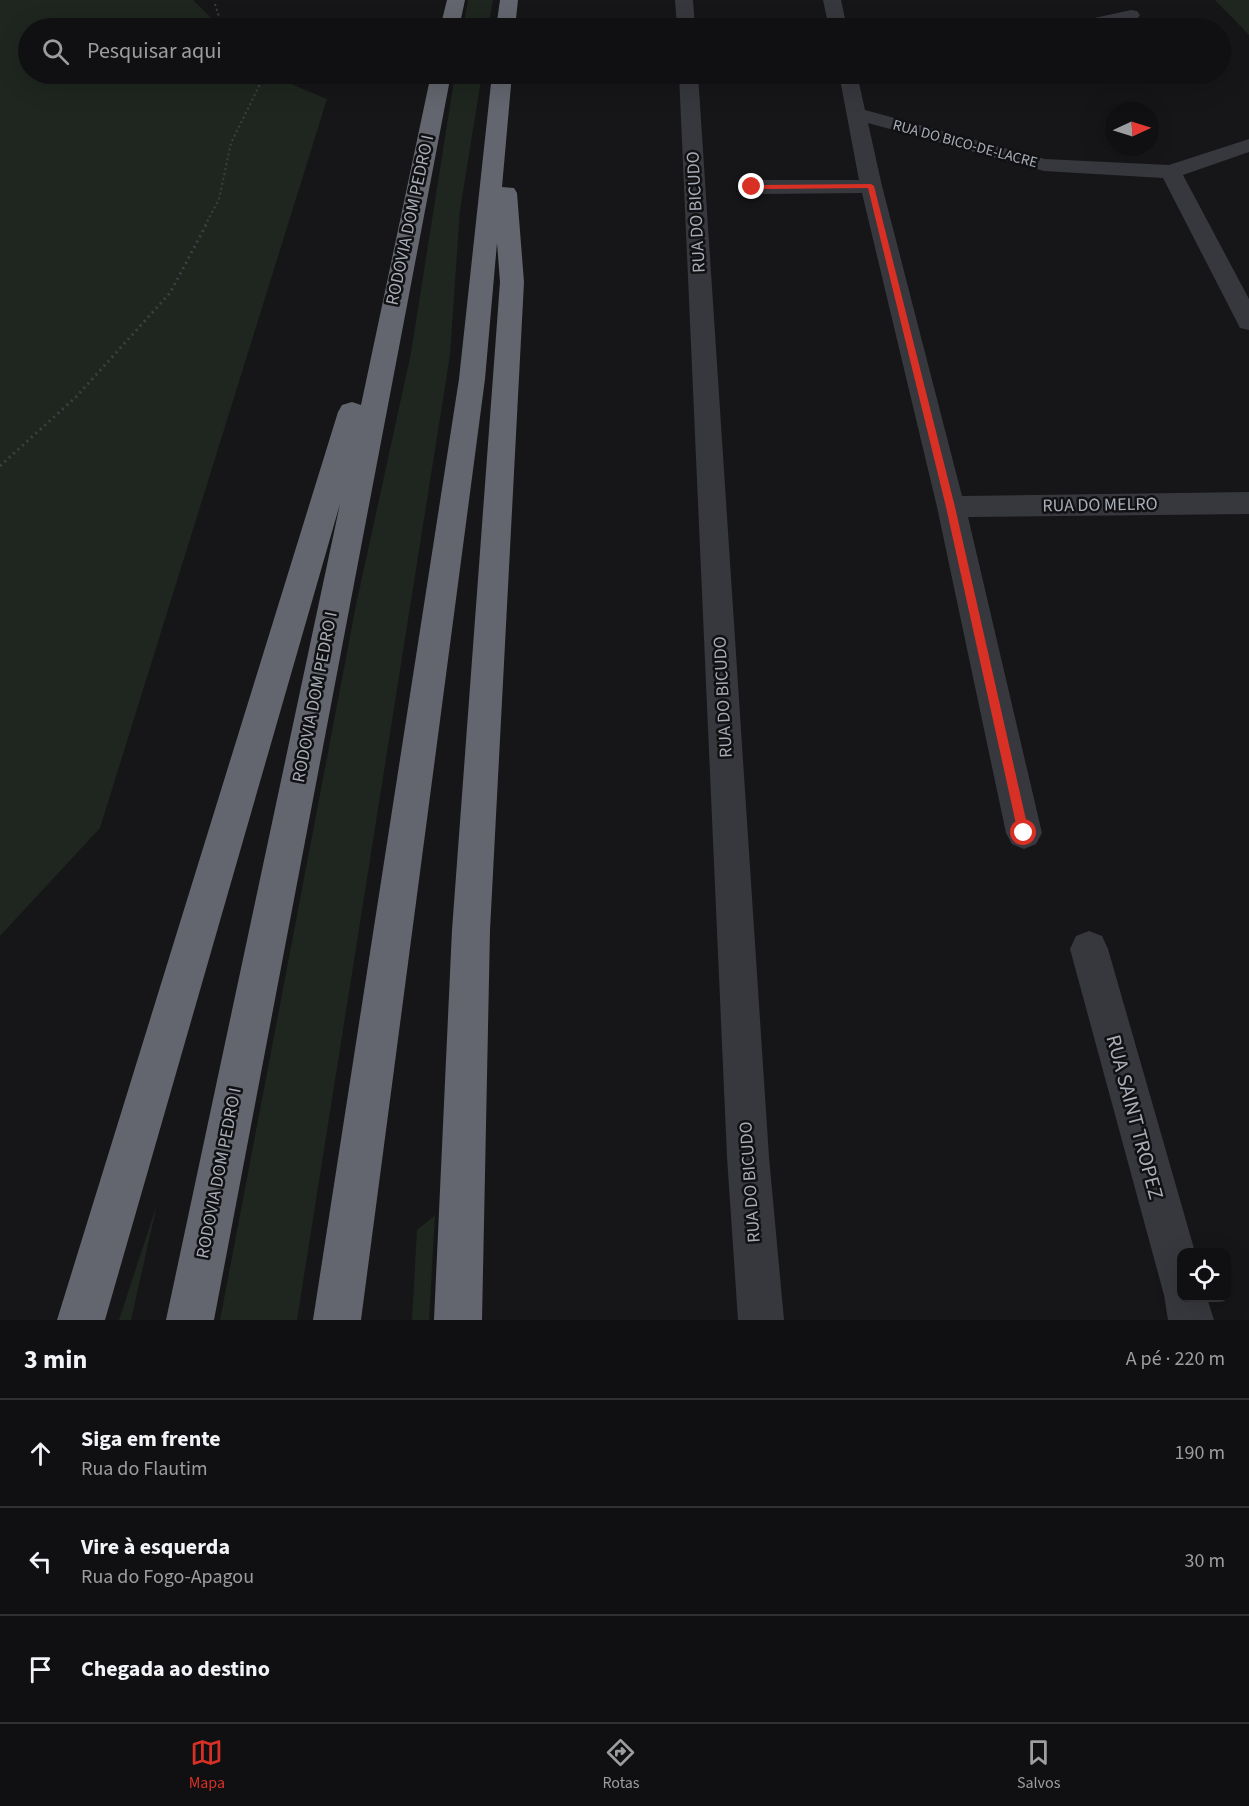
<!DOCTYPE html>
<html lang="pt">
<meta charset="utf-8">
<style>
body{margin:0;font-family:"Source Sans 3",sans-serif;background:#19191b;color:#f1f3f6}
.controls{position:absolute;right:18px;bottom:18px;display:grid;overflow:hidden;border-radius:12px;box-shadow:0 6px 24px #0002}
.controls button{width:54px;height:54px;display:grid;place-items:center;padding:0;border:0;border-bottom:2px solid #303032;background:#101012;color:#f1f3f6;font:30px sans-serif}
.compass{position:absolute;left:1105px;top:102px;width:54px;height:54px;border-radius:50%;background:#101012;box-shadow:0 6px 24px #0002;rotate:86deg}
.stop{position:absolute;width:18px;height:18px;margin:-14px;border:4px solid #d93025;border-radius:50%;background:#fff}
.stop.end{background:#d93025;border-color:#fff;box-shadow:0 2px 6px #0008}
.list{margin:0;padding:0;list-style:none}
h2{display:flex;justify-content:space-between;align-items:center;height:78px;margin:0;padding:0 24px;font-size:26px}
h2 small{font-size:20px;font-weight:400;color:#9c9d9f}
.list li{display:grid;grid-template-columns:39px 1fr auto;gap:18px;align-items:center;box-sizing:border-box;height:108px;padding:0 24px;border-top:2px solid #303032}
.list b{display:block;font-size:22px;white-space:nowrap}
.list p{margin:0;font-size:20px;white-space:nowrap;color:#9c9d9f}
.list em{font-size:20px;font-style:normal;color:#9c9d9f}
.icon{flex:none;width:33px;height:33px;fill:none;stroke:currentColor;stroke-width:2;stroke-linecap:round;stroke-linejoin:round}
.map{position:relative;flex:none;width:1249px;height:1320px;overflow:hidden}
.search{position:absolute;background:#101012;box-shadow:0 6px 24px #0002;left:18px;right:18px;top:18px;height:66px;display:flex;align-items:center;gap:15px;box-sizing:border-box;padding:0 21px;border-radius:33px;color:#9c9d9f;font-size:22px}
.sheet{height:402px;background:#101012}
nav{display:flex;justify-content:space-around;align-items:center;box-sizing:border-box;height:84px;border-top:2px solid #303032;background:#101012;font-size:16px;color:#9c9d9f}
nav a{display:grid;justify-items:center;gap:3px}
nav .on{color:#d93025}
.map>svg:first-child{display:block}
.green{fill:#1e261f}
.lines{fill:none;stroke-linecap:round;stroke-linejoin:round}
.path-far1{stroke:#3d3f44;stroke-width:2;stroke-dasharray:2 3;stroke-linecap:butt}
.path{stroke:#3d3f44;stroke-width:3;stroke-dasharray:2 4;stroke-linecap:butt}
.street{fill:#37383d;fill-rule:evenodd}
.highway{fill:#63666e;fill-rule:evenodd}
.route{fill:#d93025}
.labels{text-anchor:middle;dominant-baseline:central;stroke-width:5;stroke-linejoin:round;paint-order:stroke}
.far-street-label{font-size:15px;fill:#a8adb8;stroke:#111113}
.street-label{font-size:18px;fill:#a8adb8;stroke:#111113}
.near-street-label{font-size:21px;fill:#a8adb8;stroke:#111113}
</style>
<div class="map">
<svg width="1249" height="1320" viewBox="0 0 1249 1320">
<rect width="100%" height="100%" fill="#161618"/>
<!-- green -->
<path class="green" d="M0,0h193l28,28h-193v46h239l60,25 -227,729 -100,108z
M468,0h25l-5,28h-25z
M1215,0h34v35z
M455,74h27l-22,136 -10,145 -153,965h-77l136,-715 55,-252z
M157,1204l-26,116h-12z
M435,1215l-6,105h-17l5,-90z"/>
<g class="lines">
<!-- path-far1 -->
<path class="path-far1" d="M215,4l5,16 12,8
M205,226l14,-27 12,-56 34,-69"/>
<!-- path -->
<path class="path" d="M0,466l76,-69 94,-104 36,-68"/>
<!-- street -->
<path class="street" d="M675,0h18l2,28h-18z
M823,0h18l6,28h-18z
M1131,10l6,1 3,4 -3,4 -41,9h-31l2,-4z
M679,74h19l71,1083 15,163h-46l-11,-163z
M839,74h18l8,36 180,49 124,6 80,-26v13l-66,23 66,124v31l-9,-2 -3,-6 -74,-144 -119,-7 -176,-48 14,63 80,310 287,-4v22l-281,3 74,316 -6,11 -12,5 -12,-5 -6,-11 -69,-326 -75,-314 -110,1 -8,-2 -3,-5 3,-5 8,-2h107z
M1089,931l13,5 6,13 87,303h-13v46h25l7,22h-46l-4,-25 -94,-346 6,-13z"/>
<!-- highway -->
<path class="highway" d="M447,0h18l-6,28h-19z
M500,0h18l-3,28h-19z
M431,74h20l-237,1246h-48l174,-816 -235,816h-48l281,-908 4,-7 10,-3 9,3z
M492,74h20l-10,113 12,1 3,5 7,89 -34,648 -8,390h-48l18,-390 48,-648 -3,-39 -12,136 -124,941h-48l146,-941z"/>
</g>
<!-- route -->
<path class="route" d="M871,184l3,2 81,321 74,326 -5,5 -6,-5 -72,-326 -78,-319 -116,1 -3,-2 3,-2z"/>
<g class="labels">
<!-- far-street labels -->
<g class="far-street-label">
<text transform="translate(965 144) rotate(15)">RUA DO BICO-DE-LACRE</text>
</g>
<!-- street labels -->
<g class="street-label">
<text transform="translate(696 212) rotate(-93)">RUA DO BICUDO</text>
<text transform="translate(410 220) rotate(-78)">RODOVIA DOM PEDRO I</text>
<text transform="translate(1100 505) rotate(-1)">RUA DO MELRO</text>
<text transform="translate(315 697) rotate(-79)">RODOVIA DOM PEDRO I</text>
<text transform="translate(723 697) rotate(-93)">RUA DO BICUDO</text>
<text transform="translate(219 1173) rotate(-79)">RODOVIA DOM PEDRO I</text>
<text transform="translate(750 1182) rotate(-94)">RUA DO BICUDO</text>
</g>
<!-- near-street labels -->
<g class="near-street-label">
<text transform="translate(1135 1117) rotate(75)">RUA SAINT TROPEZ</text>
</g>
</g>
</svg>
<div class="controls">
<button><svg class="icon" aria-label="locate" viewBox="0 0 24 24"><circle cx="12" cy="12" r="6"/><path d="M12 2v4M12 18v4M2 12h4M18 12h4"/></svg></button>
</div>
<svg class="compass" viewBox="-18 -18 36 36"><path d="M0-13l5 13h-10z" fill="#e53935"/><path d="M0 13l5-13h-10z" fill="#9c9d9f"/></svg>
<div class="stop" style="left:1024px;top:833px"></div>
<div class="stop end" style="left:752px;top:187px"></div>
<div class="search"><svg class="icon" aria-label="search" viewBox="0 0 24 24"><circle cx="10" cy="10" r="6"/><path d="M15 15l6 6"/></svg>Pesquisar aqui</div>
</div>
<section class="sheet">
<h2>3 min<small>A pé · 220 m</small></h2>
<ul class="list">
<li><svg class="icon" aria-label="ahead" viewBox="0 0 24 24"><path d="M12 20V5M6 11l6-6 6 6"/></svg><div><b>Siga em frente</b><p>Rua do Flautim</p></div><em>190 m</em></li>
<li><svg class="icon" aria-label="left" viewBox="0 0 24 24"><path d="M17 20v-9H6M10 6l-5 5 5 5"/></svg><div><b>Vire à esquerda</b><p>Rua do Fogo-Apagou</p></div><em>30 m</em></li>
<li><svg class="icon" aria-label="arrive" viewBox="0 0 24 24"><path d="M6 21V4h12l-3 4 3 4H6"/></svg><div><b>Chegada ao destino</b></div></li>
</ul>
</section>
<nav>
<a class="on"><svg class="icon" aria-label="map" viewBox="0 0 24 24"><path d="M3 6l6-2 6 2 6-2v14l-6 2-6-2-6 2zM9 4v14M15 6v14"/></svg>Mapa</a>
<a><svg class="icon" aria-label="directions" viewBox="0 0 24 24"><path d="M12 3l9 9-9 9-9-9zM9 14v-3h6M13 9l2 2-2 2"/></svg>Rotas</a>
<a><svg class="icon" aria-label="saved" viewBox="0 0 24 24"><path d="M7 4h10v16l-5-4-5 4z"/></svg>Salvos</a>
</nav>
